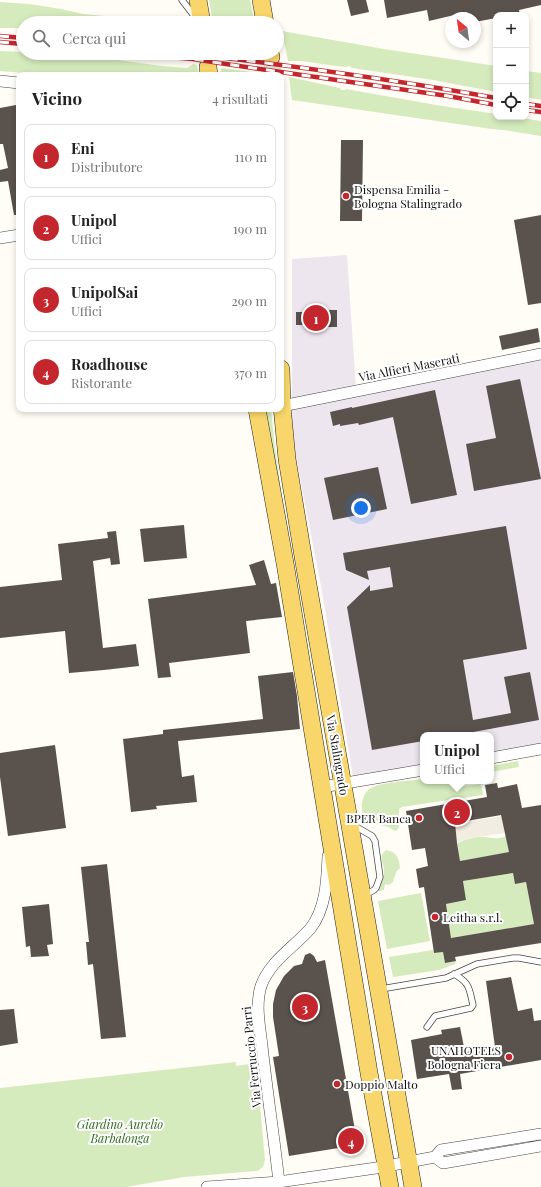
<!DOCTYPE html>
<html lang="it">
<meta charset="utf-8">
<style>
body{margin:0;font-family:"Playfair Display",serif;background:#f2f2f2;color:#222}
.controls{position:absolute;right:12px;top:12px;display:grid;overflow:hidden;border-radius:8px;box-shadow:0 2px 6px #0003}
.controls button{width:36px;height:36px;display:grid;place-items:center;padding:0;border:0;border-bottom:1px solid #e0e0e0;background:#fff;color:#222;font:20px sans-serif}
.compass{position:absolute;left:445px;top:12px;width:36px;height:36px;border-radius:50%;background:#fff;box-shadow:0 2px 6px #0003;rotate:331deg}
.you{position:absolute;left:361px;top:508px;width:14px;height:14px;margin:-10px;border:3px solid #fff;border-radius:50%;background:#1a73e8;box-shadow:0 0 0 6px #1a73e833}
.badge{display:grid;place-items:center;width:26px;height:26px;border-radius:50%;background:#c4262e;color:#fff;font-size:13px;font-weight:700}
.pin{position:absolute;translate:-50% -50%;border:2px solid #fff;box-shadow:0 1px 4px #0006}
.popup{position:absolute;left:420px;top:732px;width:74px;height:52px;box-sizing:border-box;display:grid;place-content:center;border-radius:8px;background:#fff;filter:drop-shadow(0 1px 3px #0005);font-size:13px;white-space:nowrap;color:#767676}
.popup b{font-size:15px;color:#222}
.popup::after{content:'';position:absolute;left:50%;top:100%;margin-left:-8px;border:8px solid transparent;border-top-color:#fff}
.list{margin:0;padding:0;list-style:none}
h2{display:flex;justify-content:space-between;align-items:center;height:52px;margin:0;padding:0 16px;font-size:17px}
h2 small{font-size:13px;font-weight:400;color:#767676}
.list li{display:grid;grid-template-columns:26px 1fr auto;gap:12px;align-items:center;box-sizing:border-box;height:64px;margin:0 8px 8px;padding:0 8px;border:1px solid #e0e0e0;border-radius:8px}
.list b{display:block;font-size:15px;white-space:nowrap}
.list p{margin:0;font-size:13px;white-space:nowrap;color:#767676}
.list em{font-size:13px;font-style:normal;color:#767676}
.icon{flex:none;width:22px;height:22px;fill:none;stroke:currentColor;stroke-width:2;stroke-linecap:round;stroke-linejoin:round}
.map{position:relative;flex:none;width:541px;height:1187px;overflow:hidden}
.search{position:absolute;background:#fff;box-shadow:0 2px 6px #0003;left:16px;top:16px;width:268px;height:44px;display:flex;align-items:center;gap:10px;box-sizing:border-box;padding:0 14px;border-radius:22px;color:#767676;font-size:15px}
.panel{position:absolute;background:#fff;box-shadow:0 2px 6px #0003;left:16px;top:72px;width:268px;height:340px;border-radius:8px}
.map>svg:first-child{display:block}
.industrial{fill:#eee6ef}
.green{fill:#d5ebbd}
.plaza{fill:#f1ede2}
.building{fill:#5a524d;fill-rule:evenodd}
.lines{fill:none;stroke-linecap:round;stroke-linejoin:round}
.primary-tunnel{stroke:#dbdad3;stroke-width:17;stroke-dasharray:17 8;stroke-linecap:butt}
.service-casing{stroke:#444;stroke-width:7}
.minor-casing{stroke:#444;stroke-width:12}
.primary-casing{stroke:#222;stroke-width:18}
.service{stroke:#fff;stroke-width:5.5}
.minor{stroke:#fff;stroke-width:11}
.primary{stroke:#f9d66b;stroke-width:17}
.rail-casing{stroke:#c4262e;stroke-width:4.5}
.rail{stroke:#fff;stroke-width:3;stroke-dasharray:9;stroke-linecap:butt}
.poi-dot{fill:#c4262e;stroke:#fff;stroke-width:1.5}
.labels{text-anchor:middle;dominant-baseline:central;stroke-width:4;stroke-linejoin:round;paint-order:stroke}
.poi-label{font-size:12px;fill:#111;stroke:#fff;text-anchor:start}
.street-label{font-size:12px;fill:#111;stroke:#fff}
.park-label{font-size:12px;font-style:italic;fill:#2f6b1f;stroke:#fff}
</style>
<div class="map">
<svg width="541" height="1187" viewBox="0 0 541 1187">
<rect width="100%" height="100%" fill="#fffdf5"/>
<!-- industrial -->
<path class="industrial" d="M347,255l9,134 6,6 179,-35v389l-50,9v-23h-68v35l-69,12 -33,-196 -29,-149v-178z"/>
<!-- green -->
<path class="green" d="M209,0h41l5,23h-42z
M0,2l29,2 32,5 22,5 44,4 11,4 24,-1v2h-139v5h-23z
M282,31l102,18 112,17v26l-63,-12 -81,-12 -2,-2 -6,1 -43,-6h-13z
M0,51l23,1v1h14l40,6 9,-2 32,3 44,6 25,2 6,-4 4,1 2,10h-21l-1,-1 -5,1h-125l-47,-4z
M221,68l39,5h3v2h-42z
M526,71l15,2v27l-15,-3z
M289,77l51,11 1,2h4l1,-1 90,16 60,9v3h20l25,4v15l-37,-6 -12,-1 -200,-29z
M265,409h6l3,31 8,58 46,269h-3z
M518,761l1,6 -28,5v-6z
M423,779v2h27l4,3 9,2 18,-2 2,11 -81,12 -3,2v18l-3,4c-4,-1 -6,-4 -11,-5 -5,-2 -13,0 -18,-5 -8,-8 -7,-27 4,-33 11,-6 38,-7 52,-9z
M507,836l2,16 -49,9 -3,-18c8,-3 19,-7 28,-6 11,1 10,3 22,-1z
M386,850l7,2 3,3 3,6 1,7 -4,4 -3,10 -4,3 -4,-1 -1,6 -5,1v-1c2,-6 5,-13 5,-19 0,-10 -7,-13 2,-21z
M513,873l2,11 11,-2 8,42 -83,14 -5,-34 20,-4 -3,-19z
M421,893l9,48 -43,8 -9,-48z
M433,950l1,3 9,-1 2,11 11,-2 -1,3 -16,6 -46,7 -4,-20z
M236,1062v4l20,-3 9,97c-1,6 -2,8 -8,11l-73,6 -58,10h-126v-99z"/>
<!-- plaza -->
<path class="plaza" d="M502,816l3,17 -35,5 -13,4 -2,-18z"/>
<!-- building -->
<path class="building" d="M347,0h19l3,12 -18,4z
M384,0h157v5l-22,5 1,5h-24v3l-21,4v-4h-7l-1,-6 -38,9 -2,-11 -40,8z
M16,105l3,19v91h-5l-6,-34 -8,1v-12l8,-2 -5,-24h-3v-36z
M341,140h22l-1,81h-22z
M541,215v88l-13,2 -14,-85z
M326,310h11v17h-12v-2h-29v-13h29z
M538,328l2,14 -38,8 -3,-14z
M520,379l21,100 -67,12 -8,-47 30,-6 -10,-52z
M435,390l22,105 -46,9 -18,-87 -34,8 -1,-2 -18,3v-2l-7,2 -3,-14 22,-5v1z
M378,467l9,42 -54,11 -9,-42z
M184,525l3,33 -43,4 -4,-33z
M506,526l21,123 -64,11 10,60 38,-7 -7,-36 26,-5 9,48 -82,15h-34v6l-51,9 -25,-143 23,-22v6l23,-4 -3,-20 -23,4 2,9 -23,-10 -3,-17z
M116,531l4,33 -9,1 -1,-7 -17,3 10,87 33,-4 3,22 -35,4 -35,3 -4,-42 -65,7v-51l62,-7 -4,-36 50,-6 -1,-6z
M264,560l7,24 5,-1 6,34 -36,4 4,32 -81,10 2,14 -13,1 -10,-79 108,-14 -7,-20z
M293,672l4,24 3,33 -122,12 4,36 12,-2 3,27 -41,4 1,3 -26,3 -8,-73 40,-5v-4l100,-11 -5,-43z
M55,745l11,83 -58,8 -8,-59v-24z
M497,783l1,5 19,-4 5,24 19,-3v138l-86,14 1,4 -11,2 -2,-11 -9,1 -10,-66 -5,1 -3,-19 12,-3 -3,-18 -13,2 -6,-39 81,-14 -2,-12zM501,815l8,37 -49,9 -3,-18 -2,-20zM513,873l2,11 11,-2 8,42 -83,14 -5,-34 20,-4 -3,-19z
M107,864l19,173 -25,2 -8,-75 -5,1 -2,-23h3l-8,-75z
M49,904l4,40 -6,1 2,11 -18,1 -1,-11 -4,1 -4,-40z
M310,953l4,3 3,6 8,-2 31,176h-1l2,9 -68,11 -16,-99 6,-1 -6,-39v-13l3,-14 8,-14 10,-10 8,-2 3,-9z
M511,977l7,34 14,-3 2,13 7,-1v40l-81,14 2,15 -10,1 -3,-16 -32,5 -6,-39 31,-6 -1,-4 19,-3 5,25 30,-5 -9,-66z
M14,1009l4,34 -18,3v-36z"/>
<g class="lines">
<!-- primary-tunnel -->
<path class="primary-tunnel" d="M206,53l2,14
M271,57l2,18"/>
<defs>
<path id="service" d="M182,0l13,17
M353,825l19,11 3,5 5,36 -4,11 -2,2 -9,5
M381,989l65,-11 31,-14 36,-6h6l22,4
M427,1027l8,-11 36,-8 2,-3c-4,-17 -3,-22 -19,-31"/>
<path id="minor" d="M0,81l19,2
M0,238l19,-3
M282,406l259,-52
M491,758l50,-9
M322,787l101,-17
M435,1157l8,6 98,-17
M279,1182c-5,-45 -12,-90 -17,-136 -2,-19 -7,-40 -1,-60 9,-25 32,-38 49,-57 16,-20 17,-49 18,-73
M207,1187l72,-5 20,-3 77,-11 59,-11 6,-7 100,-16"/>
<path id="primary" d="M198,0l4,23
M261,0l4,23
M270,53l1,4
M208,67l1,8
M281,369l1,37 5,53 17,103 109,625
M257,409l28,154 84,510 21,114"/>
</defs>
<!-- service casing -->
<use href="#service" class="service-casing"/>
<!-- minor casing -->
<use href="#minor" class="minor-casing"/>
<!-- primary casing -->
<use href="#primary" class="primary-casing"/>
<!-- service -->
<use href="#service" class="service"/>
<!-- minor -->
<use href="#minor" class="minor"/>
<!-- primary -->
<use href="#primary" class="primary"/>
<defs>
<path id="rail" d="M0,36l23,2
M0,42l23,2
M123,53l70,6 67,10 188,27 48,9
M193,54c101,12 203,26 303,44
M526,104l15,2
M526,110l15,2"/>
</defs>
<!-- rail casing -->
<use href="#rail" class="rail-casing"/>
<!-- rail -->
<use href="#rail" class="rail"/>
</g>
<!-- markers -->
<g class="poi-dot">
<circle cx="346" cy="196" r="4"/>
<circle cx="419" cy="818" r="4"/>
<circle cx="435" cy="917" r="4"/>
<circle cx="509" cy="1057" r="4"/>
<circle cx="337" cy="1084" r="4"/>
</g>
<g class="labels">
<!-- poi labels -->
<g class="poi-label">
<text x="354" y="189">Dispensa Emilia -<tspan x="354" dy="14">Bologna Stalingrado</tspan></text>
<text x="411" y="818" text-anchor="end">BPER Banca</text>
<text x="443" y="917">Leitha s.r.l.</text>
<text x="501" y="1050" text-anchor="end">UNAHOTELS<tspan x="501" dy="14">Bologna Fiera</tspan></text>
<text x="345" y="1084">Doppio Malto</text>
</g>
<!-- street labels -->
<g class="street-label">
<text transform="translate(409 367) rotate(-11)">Via Alfieri Maserati</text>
<text transform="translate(338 755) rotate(80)">Via Stalingrado</text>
<text transform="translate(251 1057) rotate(-96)">Via Ferruccio Parri</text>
</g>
<!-- park labels -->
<g class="park-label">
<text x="120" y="1124">Giardino Aurelio<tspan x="120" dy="14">Barbalonga</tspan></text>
</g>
</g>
</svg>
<div class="controls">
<button>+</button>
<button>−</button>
<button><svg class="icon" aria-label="locate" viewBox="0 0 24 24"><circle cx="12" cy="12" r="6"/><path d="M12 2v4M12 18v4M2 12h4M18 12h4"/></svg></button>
</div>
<svg class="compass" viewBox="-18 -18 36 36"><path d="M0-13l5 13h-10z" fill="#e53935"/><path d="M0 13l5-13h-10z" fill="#767676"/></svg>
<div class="you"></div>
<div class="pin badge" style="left:316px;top:318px">1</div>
<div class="pin badge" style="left:457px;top:812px">2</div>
<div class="popup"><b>Unipol</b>Uffici</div>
<div class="pin badge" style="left:305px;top:1007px">3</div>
<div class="pin badge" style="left:351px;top:1141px">4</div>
<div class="search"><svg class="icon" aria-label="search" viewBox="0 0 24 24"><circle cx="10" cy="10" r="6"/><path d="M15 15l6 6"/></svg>Cerca qui</div>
<section class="panel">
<h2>Vicino<small>4 risultati</small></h2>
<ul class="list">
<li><span class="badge">1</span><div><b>Eni</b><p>Distributore</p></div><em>110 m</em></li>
<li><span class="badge">2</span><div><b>Unipol</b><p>Uffici</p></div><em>190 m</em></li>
<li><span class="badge">3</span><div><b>UnipolSai</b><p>Uffici</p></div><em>290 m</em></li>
<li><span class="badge">4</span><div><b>Roadhouse</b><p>Ristorante</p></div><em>370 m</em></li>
</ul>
</section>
</div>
